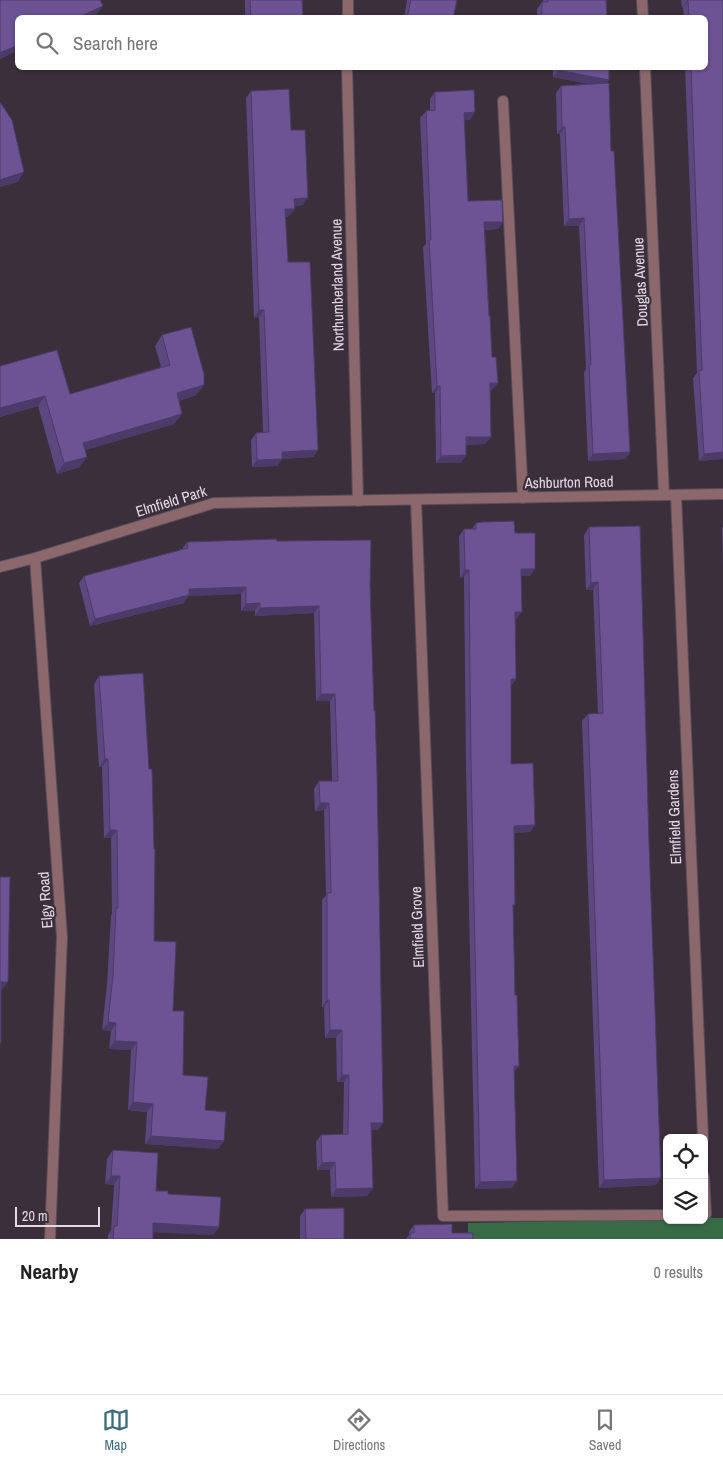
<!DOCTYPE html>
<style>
body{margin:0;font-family:"Archivo Narrow",sans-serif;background:#f2f2f2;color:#222}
.controls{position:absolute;right:15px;bottom:15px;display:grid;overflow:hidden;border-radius:8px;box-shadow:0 1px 4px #0004}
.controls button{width:45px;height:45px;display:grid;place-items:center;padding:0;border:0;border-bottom:1px solid #e0e0e0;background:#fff;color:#222;font:25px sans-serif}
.scale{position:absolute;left:15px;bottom:12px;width:85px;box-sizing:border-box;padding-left:5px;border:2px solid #e1d9e1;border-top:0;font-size:14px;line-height:18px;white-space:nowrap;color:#e1d9e1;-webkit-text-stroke:4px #3b2f3b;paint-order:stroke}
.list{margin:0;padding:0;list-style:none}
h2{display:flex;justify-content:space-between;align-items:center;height:65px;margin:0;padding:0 20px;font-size:21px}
h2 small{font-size:16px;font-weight:400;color:#767676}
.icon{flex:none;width:28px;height:28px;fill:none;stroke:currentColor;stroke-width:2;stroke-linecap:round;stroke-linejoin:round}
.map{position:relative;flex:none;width:723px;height:1239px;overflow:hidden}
.search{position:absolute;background:#fff;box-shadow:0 1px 4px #0004;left:15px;right:15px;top:15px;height:55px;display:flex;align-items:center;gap:12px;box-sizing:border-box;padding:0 18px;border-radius:8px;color:#767676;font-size:19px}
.sheet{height:155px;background:#fff}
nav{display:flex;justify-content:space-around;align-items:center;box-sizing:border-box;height:70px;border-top:1px solid #e0e0e0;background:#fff;font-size:14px;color:#767676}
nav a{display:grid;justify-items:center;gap:2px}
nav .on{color:#3b6d79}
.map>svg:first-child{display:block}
.green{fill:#366b46}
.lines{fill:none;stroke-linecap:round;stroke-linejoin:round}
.service-casing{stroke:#594e59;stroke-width:12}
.pedestrian-casing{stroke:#594e59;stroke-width:12}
.minor-casing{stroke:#594e59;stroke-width:12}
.tertiary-casing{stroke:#594e59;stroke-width:12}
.service{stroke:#8c686d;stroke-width:10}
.pedestrian{stroke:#8c686d;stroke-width:10}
.minor{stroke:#8c686d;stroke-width:10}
.tertiary{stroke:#8c686d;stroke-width:10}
.wall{fill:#5d477f}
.shaded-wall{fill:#4c3a68}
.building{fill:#6c5394;stroke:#4c3a68}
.labels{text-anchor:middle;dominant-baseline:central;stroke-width:4.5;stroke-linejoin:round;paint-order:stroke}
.street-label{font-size:15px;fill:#e1d9e1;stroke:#3b2f3b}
</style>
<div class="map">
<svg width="723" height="1239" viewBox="0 0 723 1239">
<rect width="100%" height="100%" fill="#3b2f3b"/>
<!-- green -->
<path class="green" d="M704,1218h19v21h-255v-16l199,-4v1h37z"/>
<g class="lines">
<defs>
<path id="service" d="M503,101l20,397"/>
<path id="pedestrian" d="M642,0l1,18
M645,68l19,427"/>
<path id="minor" d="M348,18v-18
M347,68l11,433
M676,495l27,643
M416,500l27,716 224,-1
M35,558l27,379 -12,302
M704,1177l2,37h-2"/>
<path id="tertiary" d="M0,567l35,-9 179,-55 509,-9"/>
</defs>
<!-- service casing -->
<use href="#service" class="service-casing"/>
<!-- pedestrian casing -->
<use href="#pedestrian" class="pedestrian-casing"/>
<!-- minor casing -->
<use href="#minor" class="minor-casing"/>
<!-- tertiary casing -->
<use href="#tertiary" class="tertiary-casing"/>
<!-- service -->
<use href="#service" class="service"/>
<!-- pedestrian -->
<use href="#pedestrian" class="pedestrian"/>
<!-- minor -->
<use href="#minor" class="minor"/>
<!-- tertiary -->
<use href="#tertiary" class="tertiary"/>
</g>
<!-- wall -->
<path class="wall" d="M245,0h57l1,18h-58z
M407,0h50l-4,18h-49z
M543,0h63l1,18h-70v-9l5,-7h1z
M681,0h42v459l-24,2 -6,-83 4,-5 -12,-305h21v-50h-22l-1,-10h-1z
M553,68h56l-3,16 24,368 -5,7 -37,2 -4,-89 2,-3 -7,-143h-15l-4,-92h-3l-1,-41 5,-7 29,-2 -37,-7z
M251,91l40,39 12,75 -9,1 -5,10 -4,1 3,45 30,188 -5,7 -31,2 -5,7 -25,1 -1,-27 5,-7 7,-1 -4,-115 -5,1 -8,-220z
M435,92l35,28h-6l4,81 35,21 -5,7 -13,1 4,86 3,41 6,26 -6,7h-2l1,47 -6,7 -19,1v10l-5,8h-25l-1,-70h-3l-9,-146 3,-3 -6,-126 6,-7 4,-1v-11z
M162,335l42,50 -8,10 -17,6 3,13 -8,10 -89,26 -5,17 -23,7 -19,-68 -38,11v-51l70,28 91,-27 -6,-21z
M476,523l39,10 15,43h-9l-4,43h-2l1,60 -5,7v78l24,61 -5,7 -16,1 -1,74 2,88 4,71 -5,6 -2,116 -37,1 -9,-420 -2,-192 -4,1 -1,-42 5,-7h8z
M640,526l16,659 -57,3 -17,-467 6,-7h10l-5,-124h-7l-2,-55 5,-8z
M723,526v40l-1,-38z
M277,541l93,44 13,538 -5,7h-7l2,58 -6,8 -36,1 -1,-27h-13l-1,-28 5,-7 22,-1 1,-52h-7l-1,-44h-11l-1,-31h-2v-107l4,-5 -2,-85 -9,1 -1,-22 5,-8h13l-2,-80h-14l-2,-88 -59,3v-5h-14v-17l-53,2 -4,7 -94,23 -11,-43 5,-7 98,-27 5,-7z
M99,676l55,265 19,70 10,64 41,66 -6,8 -73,-5 2,-32 -19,-2 3,-60 -22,-1 2,-18 -9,-1 5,-46 4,-68 1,-3 -1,-75h-7l-2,-71h-3l-5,-83z
M113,1150l43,41 12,3 51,33 -6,8 -60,-3v7h-45v-4l3,-5 3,-45 -9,-1 2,-25z
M305,1209l39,30h-44v-23z
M414,1225l38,8 21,6h-67l3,-4v-3z"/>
<!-- shaded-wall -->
<path class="shaded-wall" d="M687,1h1l-5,7h-1z
M103,6l-7,9 -4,3h-15z
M18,45v6l-18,8v-6z
M558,70l51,10 -5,7 -51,-10z
M475,112l-5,8h-11l5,-7z
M562,127h3l-5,7h-3z
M24,172l-6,10 -18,5v-7z
M308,198l-5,7 -14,1 5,-7z
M285,209h10l-6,7 -9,1z
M584,218l-5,8h-15l5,-7z
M484,222h19l-5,7 -19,1z
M259,310h5l-5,7 -5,1z
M490,383h8l-6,7h-7z
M204,385l-8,10 -27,9 8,-11z
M437,386h3l-5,7h-3z
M45,396l-7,10 -38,11v-9z
M182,414l-8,10 -98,29 7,-10z
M466,437h25l-6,7 -24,1z
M318,450l-5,7 -31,2 -5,7 -25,1 5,-7 25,-8z
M630,452l-5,7 -37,2 5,-7z
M723,452v7l-24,2 5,-7z
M466,455l-5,8h-25l5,-7z
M87,457l-7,10 -23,7 7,-11z
M521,569h14l-5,7h-14z
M465,570h4l-5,7 -4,1z
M598,582l-5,8h-7l5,-7z
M246,587l-5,7 -53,2 -4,7 -94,23 5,-7 94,-30z
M260,603l-5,8h-14l5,-7z
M319,606l-5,7 -59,3 5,-8z
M515,612h7l-5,7h-7z
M511,679h5l-5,7z
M321,694h14l-5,7h-14z
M105,759h3l-6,8h-3z
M320,803h9l-5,7 -9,1z
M535,825l-5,7 -21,1 5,-7z
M110,830h7l-6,8h-7z
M1,982h7l-6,8h-2z
M327,1000h2l-5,7h-2z
M108,1022l8,1 -5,8 -9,-1z
M330,1030h12l-6,8h-11z
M115,1041l22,1 -6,8 -22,-1z
M514,1066h5l-5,7z
M342,1075h7l-5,7h-7z
M133,1102l20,2 -6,8 -19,-2z
M371,1123h12l-5,7h-12z
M151,1136l73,5 -6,8 -73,-5z
M335,1162l-5,8h-13l5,-7z
M111,1176h9l-6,9 -9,-1z
M661,1178l-5,7 -57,3 5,-8z
M517,1181l-5,7 -37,1 5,-7z
M373,1188l-6,8 -36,1 5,-8z
M153,1223l66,4 -6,8 -66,-3z"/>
<!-- building -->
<path class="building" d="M0,0h100l3,6 -26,12h-59v27l-18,8z
M250,0h52l1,18h-52z
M411,0h46l-4,18h-46z
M548,0h58l1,18h-65v-16h6z
M687,0h36v452l-19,2 -5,-83 3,-1 -11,-302h15v-50h-17l-1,-17z
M558,68h51v12l-51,-10z
M609,83l2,68h3l16,301 -37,2 -4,-89h2l-7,-147 -15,1 -4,-92h-3l-1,-41z
M289,89l2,41h14l3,68 -14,1 1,10h-10l3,53h22l8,188 -36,2v7l-25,1 -1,-27 13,-1 -5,-122h-5l-8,-219z
M474,90l1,22 -11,1 4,88 34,-1 1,22h-19l5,94h1l2,41h4l2,26h-8l1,54h-25v18l-25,1 -1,-70h-3l-8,-146h2l-5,-129 9,-1v-18z
M0,102l12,18 12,52 -24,8z
M191,327l13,47v11l-27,8 5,21 -99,29 4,14 -23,6 -19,-67 -45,12v-42l57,-16 13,44 100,-29 -8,-30z
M514,521l1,12h20v36h-14l1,43h-7l1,67h-5v85l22,-1 2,62 -21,1 1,79h-2l2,90h2l2,71h-5l3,115 -37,1 -9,-420 -2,-192h-4l-1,-41h12v-6l7,-1z
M640,526l9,316 12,336 -57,2 -16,-466 15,-1 -5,-131 -7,1 -2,-56z
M276,539l1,2 94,-1 -1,45 4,126 1,-1 2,63 6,331v19h-12l2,65 -37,1 -1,-27 -13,1 -1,-28 27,-1 1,-59h-7v-45h-12l-1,-30h-2v-107h4l-2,-90h-9l-1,-22h19l-3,-87h-14l-2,-88 -59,2v-5l-14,1v-17l-57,2v6l-94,24 -11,-43 104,-28 -1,-6z
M143,673l6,96h3l2,80h1l-1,92 22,1 -3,69h11l-1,64 25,2 -3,33 21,2 -2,29 -73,-5 2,-32 -20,-2 4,-60 -22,-1 1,-18 -8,-1 5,-46 3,-68h2l-1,-78h-7l-2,-71h-3l-6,-83z
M0,877h10l-2,105h-7v61h-1z
M113,1150l45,3 -2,38h12v3l53,3 -2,30 -66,-4v16h-40l1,-13h3l3,-50h-9z
M344,1208v31h-38l-1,-30z
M452,1224v9h21v6h-63v-6h4v-8z"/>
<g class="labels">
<!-- street labels -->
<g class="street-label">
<text transform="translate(640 282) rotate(-93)">Douglas Avenue</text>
<text transform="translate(337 285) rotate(-91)">Northumberland Avenue</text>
<text transform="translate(569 482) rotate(-1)">Ashburton Road</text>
<text transform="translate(171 501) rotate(-17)">Elmfield Park</text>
<text transform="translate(674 817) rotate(-92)">Elmfield Gardens</text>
<text transform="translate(45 900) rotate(-94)">Elgy Road</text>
<text transform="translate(417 927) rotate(-92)">Elmfield Grove</text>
</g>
</g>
</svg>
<div class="controls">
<button><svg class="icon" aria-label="locate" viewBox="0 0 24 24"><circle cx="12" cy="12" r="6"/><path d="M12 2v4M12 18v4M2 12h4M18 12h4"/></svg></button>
<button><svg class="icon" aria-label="layers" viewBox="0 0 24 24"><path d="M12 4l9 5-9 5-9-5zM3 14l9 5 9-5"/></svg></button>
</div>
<div class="scale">20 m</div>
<div class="search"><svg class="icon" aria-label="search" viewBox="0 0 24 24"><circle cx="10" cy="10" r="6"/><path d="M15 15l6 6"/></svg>Search here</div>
</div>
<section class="sheet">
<h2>Nearby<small>0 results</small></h2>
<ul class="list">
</ul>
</section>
<nav>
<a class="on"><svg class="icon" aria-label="map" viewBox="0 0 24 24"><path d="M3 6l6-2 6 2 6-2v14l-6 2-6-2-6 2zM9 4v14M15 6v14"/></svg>Map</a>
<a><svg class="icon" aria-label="directions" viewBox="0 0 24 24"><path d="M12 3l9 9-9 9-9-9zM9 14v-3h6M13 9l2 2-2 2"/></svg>Directions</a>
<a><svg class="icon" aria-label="saved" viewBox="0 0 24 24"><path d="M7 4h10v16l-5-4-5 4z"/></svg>Saved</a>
</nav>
